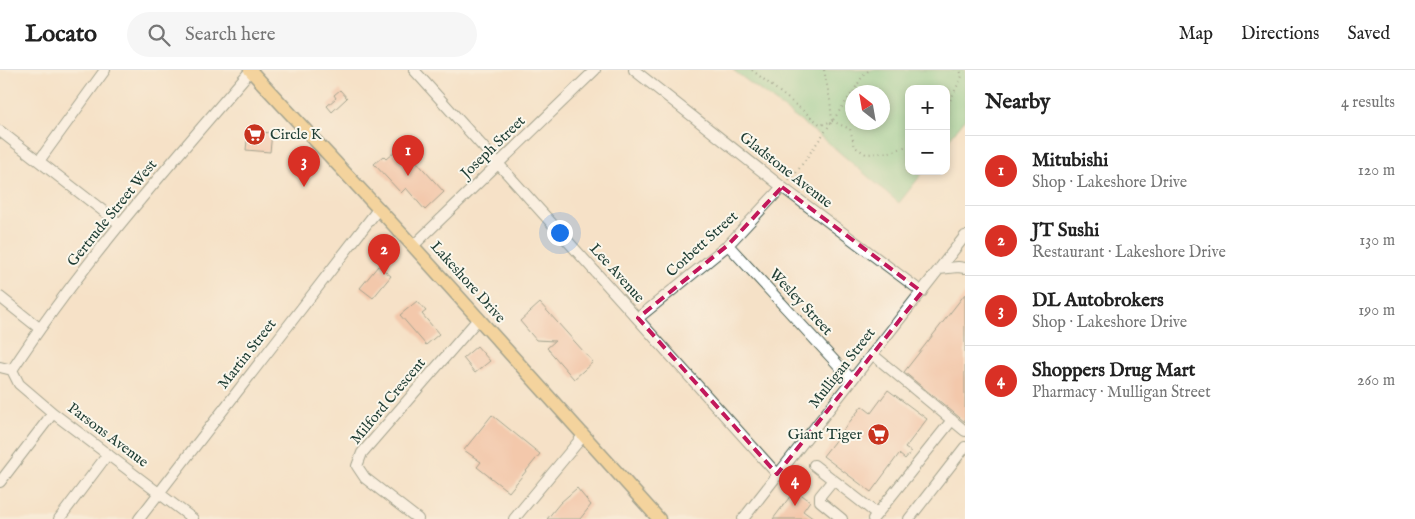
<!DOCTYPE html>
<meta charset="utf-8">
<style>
body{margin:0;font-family:"IM FELL English",serif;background:#f6f6f6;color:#222}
.controls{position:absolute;right:15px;top:15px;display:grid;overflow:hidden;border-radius:10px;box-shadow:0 2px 8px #0003}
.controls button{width:45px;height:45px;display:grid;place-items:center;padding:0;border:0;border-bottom:1px solid #e0e0e0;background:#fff;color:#222;font:25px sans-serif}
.compass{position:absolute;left:845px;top:15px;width:45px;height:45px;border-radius:50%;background:#fff;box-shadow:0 2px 8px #0003;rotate:329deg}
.you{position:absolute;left:559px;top:162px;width:18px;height:18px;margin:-12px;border:4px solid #fff;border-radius:50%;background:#1a73e8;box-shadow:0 0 0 8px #1a73e833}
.badge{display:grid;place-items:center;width:32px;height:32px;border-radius:50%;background:#d93025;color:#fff;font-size:16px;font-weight:700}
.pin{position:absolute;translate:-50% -41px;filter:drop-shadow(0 1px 2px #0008)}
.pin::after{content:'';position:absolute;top:26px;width:18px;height:15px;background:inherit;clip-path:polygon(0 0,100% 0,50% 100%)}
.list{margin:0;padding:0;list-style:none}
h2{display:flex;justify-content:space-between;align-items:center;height:65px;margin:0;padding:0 20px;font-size:21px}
h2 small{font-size:16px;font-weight:400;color:#767676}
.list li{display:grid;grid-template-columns:32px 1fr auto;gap:15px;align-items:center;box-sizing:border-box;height:70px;padding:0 20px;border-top:1px solid #e0e0e0}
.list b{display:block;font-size:19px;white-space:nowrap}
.list p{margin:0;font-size:16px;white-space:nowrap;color:#767676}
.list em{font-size:16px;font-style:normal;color:#767676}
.icon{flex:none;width:28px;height:28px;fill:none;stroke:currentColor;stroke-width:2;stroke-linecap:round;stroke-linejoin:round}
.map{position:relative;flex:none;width:965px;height:449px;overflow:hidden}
header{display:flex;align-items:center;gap:30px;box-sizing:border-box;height:70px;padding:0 25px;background:#fff;border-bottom:1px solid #e0e0e0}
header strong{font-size:24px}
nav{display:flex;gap:28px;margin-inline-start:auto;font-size:18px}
.search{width:350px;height:45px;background:#f6f6f6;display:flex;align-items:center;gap:12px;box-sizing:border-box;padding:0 18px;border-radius:28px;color:#767676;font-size:19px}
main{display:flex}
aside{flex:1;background:#fff}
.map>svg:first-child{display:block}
.green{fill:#7acd90;stroke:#4c8562;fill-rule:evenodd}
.building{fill:#efa98b}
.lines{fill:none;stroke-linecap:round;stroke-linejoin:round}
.minor-casing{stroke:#3f564a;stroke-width:12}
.major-casing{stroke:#3f564a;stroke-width:15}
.path{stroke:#3f564a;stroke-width:2;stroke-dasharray:1 4;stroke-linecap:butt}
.minor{stroke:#fff;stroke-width:10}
.major{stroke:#f2c26a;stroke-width:12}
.marked{fill:none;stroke:#c2185b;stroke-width:4;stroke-dasharray:10 6;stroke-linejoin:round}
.labels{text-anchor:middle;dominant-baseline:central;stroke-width:4;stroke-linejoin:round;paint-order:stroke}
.poi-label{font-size:15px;fill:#1f3d34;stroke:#fbf7ec;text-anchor:start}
.street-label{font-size:15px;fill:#1f3d34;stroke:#fbf7ec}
</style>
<header>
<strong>Locato</strong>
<div class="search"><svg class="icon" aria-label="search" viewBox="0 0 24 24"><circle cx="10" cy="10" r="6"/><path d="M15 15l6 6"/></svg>Search here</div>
<nav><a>Map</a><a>Directions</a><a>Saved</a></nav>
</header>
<main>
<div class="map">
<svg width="965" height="449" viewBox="0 0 965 449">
<rect width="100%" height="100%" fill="#fbf7ec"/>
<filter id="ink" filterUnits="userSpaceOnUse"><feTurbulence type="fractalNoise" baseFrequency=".02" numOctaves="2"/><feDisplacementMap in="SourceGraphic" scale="10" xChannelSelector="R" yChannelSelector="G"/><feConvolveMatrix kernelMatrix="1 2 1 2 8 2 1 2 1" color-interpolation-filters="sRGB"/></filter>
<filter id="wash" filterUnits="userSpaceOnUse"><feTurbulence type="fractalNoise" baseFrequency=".0096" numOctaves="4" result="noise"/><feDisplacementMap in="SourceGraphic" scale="20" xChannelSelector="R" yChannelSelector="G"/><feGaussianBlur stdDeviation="1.12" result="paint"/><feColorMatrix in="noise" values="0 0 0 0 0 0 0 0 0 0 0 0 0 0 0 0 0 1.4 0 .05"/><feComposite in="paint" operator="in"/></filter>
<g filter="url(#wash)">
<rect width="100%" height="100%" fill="#f5e1c7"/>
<!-- green -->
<path class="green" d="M733,0h232v49l-19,24v-54h-37v82h15l-25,32 -74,-63zM852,22h30v30h-30z"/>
<g id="blocks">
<!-- building -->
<path class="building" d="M340,20l7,8 -15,14 -5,-6 9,-8 -2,-3z
M248,61l24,2 -2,19 -24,-2z
M405,79l39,43 -19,18 -19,-22 -5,5 -27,-29 9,-8 3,3 8,-7 4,4z
M378,196l13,10 -18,22 -13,-10z
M965,224v128l-61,-50z
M417,231l9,10 -4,3 17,20 -13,11 -26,-30z
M540,233l53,59 -19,17 -27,-31 8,-7 -19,-1 -16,-19z
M477,276l13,15 -15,12 -12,-15z
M888,320l39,29 -22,29 6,4 -6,7 -6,-5 -28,38 -48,-36 39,-50 9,7z
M492,345l48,39 -31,38 -32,-25 4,-5 -17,-12z
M577,418l14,17 -11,14h-33l13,-16z
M795,420l15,11 -7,10 11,8h-41z"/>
</g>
</g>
<g filter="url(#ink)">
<use href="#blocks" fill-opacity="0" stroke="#3f564a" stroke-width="1"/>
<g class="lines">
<defs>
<path id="minor" d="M414,0l363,404
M634,0l148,117 140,105
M0,61l120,93
M39,91l66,-91
M728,175l124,135
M413,176l182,-176
M939,199l19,-2 7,1
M0,227l39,31
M638,248l90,-73 54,-58
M872,284l93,77
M0,297l12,3
M12,300c70,-107 156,-203 239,-300
M12,300l7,14 34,29 140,106
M814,395l63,49
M833,410l-13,16v5l22,18
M0,412l53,-69
M59,449l49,-65
M139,449l240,-311
M418,449l-53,-41 -8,-12 5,-13 117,-135
M514,449l69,-83
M743,449l222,-283
M873,449l79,-99
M909,449l56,-72"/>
<path id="major" d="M250,0l163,176 246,273"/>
</defs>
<!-- minor casing -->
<use href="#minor" class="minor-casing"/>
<!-- major casing -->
<use href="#major" class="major-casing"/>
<!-- path -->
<path class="path" d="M752,0l69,55 11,-4 18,8 5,18 11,7 26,-2 17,-7
M824,0l6,30 2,21
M853,22l9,-15 7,-7
M946,39l16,-33 -2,-6
M789,110l7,-7 56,-80"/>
<!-- minor -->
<use href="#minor" class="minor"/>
<!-- major -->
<use href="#major" class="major"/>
</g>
</g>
<!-- marked area -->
<path d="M0 0H965V449H0ZM782,117l140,105 -145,182 -139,-156 90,-73z" fill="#f5e1c7" fill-opacity=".55" fill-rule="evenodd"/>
<path class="marked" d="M782,117l140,105 -145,182 -139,-156 90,-73z"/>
<!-- icons -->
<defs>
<symbol id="supermarket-disc" viewBox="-11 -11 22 22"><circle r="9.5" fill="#c8321e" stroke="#fbf7ec"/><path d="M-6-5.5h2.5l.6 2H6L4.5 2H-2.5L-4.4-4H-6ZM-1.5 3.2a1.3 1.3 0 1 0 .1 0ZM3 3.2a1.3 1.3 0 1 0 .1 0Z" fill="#fff"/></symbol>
</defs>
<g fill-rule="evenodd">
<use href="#supermarket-disc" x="242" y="52" width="25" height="25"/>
<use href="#supermarket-disc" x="866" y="352" width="25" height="25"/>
</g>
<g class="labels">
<!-- poi labels -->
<g class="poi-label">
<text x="270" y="64">Circle K</text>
<text x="862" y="364" text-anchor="end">Giant Tiger</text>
</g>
<!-- street labels -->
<g class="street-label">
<text transform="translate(493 77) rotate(-44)">Joseph Street</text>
<text transform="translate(786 100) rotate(38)">Gladstone Avenue</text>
<text transform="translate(112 143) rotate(-51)">Gertrude Street West</text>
<text transform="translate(702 174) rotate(-42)">Corbett Street</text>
<text transform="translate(617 203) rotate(48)">Lee Avenue</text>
<text transform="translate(468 212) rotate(48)">Lakeshore Drive</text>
<text transform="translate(801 232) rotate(47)">Wesley Street</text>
<text transform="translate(247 284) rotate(-52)">Martin Street</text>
<text transform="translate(842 298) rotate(-52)">Mulligan Street</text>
<text transform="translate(388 331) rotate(-50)">Milford Crescent</text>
<text transform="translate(108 365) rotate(37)">Parsons Avenue</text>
</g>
</g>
</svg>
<div class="controls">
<button>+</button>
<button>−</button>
</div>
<svg class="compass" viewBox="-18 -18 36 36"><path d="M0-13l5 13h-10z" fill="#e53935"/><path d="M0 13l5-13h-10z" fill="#767676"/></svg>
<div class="you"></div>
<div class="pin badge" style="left:408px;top:106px">1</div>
<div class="pin badge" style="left:384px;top:205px">2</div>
<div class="pin badge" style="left:304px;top:117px">3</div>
<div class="pin badge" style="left:795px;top:436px">4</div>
</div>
<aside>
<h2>Nearby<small>4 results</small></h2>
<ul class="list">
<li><span class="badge">1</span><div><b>Mitubishi</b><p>Shop · Lakeshore Drive</p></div><em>120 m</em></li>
<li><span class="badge">2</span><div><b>JT Sushi</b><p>Restaurant · Lakeshore Drive</p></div><em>130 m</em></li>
<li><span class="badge">3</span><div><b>DL Autobrokers</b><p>Shop · Lakeshore Drive</p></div><em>190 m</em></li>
<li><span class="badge">4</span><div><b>Shoppers Drug Mart</b><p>Pharmacy · Mulligan Street</p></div><em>260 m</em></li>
</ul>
</aside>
</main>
